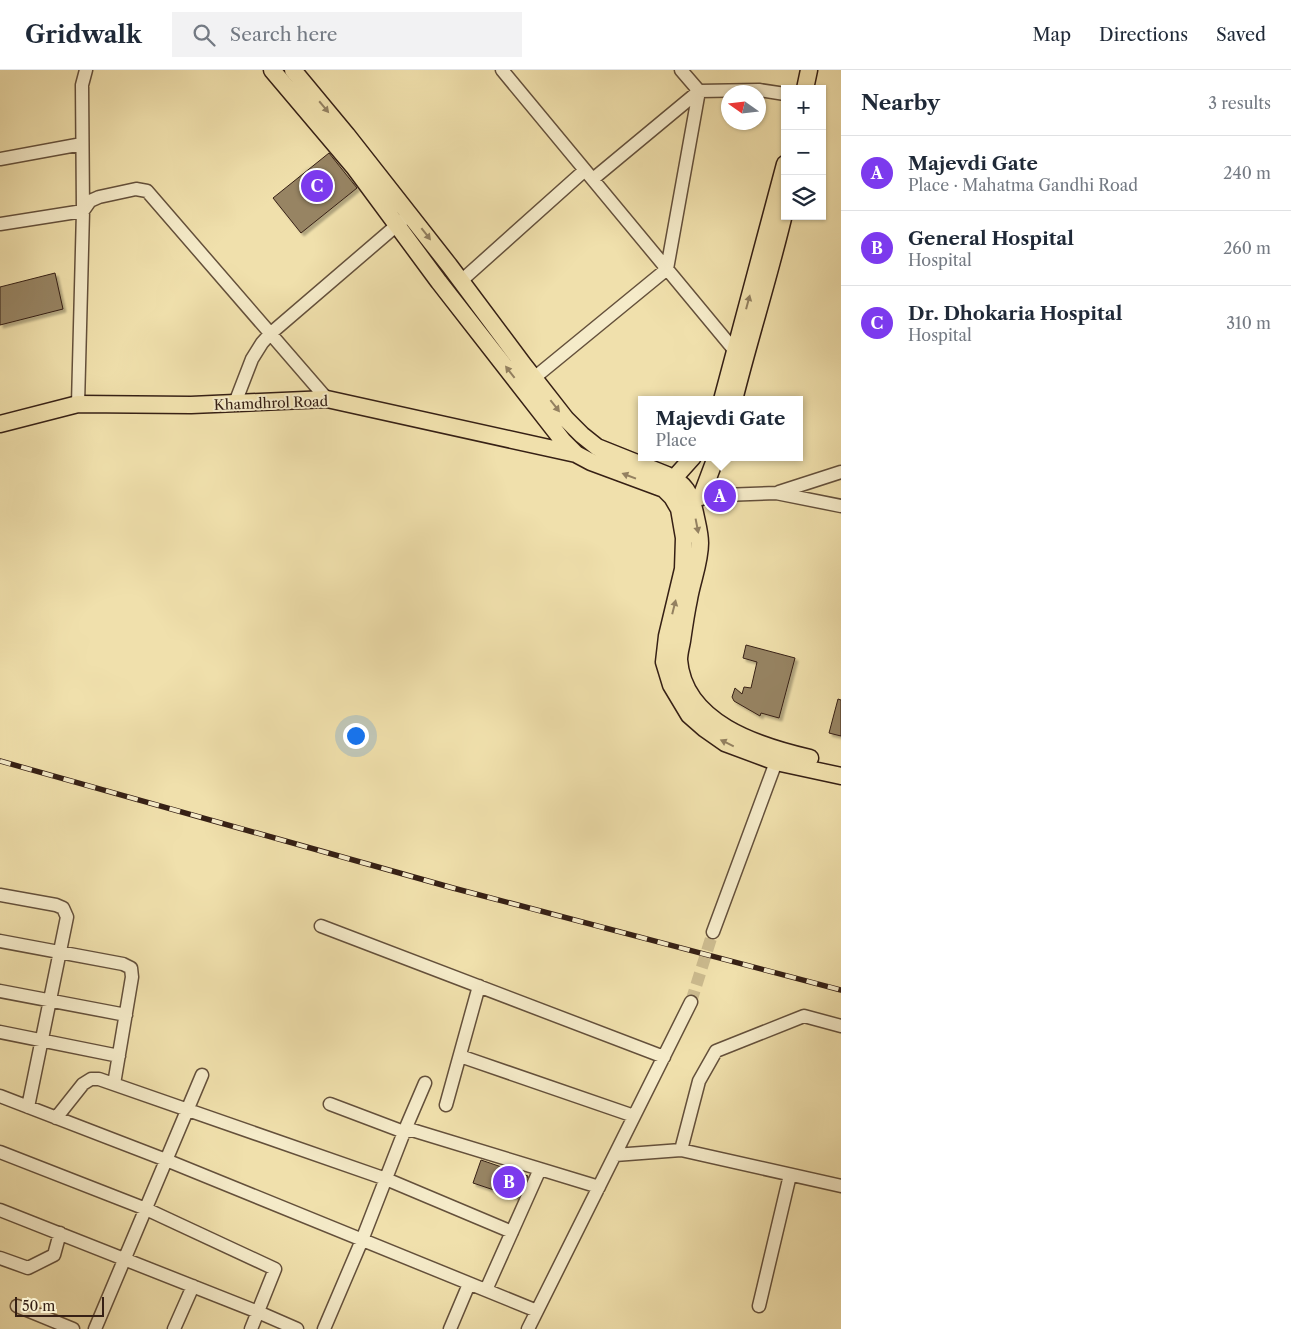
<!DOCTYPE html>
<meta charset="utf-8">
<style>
body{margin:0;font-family:"Libre Caslon Text",serif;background:#f2f2f3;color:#1f2937}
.controls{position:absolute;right:15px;top:15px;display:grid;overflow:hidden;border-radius:0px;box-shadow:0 1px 4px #0004}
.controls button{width:45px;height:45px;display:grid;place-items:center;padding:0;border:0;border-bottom:1px solid #e0e1e3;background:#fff;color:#1f2937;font:25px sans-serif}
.compass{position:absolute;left:721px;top:15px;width:45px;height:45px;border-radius:50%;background:#fff;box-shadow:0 1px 4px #0004;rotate:284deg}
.scale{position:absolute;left:15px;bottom:12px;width:89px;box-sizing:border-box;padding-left:5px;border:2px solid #362015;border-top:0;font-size:14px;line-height:18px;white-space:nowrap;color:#362015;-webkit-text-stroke:4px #f5ebc9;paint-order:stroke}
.you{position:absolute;left:355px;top:665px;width:18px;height:18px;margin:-12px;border:4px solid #fff;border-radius:50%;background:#1a73e8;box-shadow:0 0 0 8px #1a73e833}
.badge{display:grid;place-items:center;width:32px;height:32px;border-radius:50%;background:#7c3aed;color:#fff;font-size:16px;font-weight:700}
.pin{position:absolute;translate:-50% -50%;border:2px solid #fff;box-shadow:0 1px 5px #0006}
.popup{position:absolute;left:638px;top:326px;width:165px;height:65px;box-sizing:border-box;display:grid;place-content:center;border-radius:0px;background:#fff;filter:drop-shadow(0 1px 4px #0005);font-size:16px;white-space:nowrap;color:#747a83}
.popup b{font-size:19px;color:#1f2937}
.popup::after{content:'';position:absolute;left:50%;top:100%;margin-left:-10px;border:10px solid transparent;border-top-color:#fff}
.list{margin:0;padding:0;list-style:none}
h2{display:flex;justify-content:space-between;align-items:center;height:65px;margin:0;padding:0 20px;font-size:21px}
h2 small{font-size:16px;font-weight:400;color:#747a83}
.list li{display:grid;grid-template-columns:32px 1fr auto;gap:15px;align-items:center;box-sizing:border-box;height:75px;padding:0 20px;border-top:1px solid #e0e1e3}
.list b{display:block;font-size:19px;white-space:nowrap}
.list p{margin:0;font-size:16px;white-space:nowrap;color:#747a83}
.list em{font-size:16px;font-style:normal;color:#747a83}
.icon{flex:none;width:28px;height:28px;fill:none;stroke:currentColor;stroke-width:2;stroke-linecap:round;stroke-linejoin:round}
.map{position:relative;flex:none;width:841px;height:1259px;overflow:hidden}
header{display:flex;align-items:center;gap:30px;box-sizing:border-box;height:70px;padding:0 25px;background:#fff;border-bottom:1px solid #e0e1e3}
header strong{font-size:24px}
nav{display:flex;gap:28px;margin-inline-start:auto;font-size:18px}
.search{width:350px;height:45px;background:#f2f2f3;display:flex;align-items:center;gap:12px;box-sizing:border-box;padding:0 18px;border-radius:0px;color:#747a83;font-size:19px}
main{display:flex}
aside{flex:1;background:#fff}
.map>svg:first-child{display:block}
.building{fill:#978464;stroke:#362015;filter:url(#shadow)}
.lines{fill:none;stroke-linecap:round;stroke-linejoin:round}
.minor-tunnel{stroke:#cbba8e;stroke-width:12;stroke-dasharray:12 6;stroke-linecap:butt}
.minor-casing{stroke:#64503b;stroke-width:15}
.major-casing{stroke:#362015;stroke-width:19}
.minor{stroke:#f5ebc9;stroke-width:12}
.major{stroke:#f0e0ac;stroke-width:16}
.rail-casing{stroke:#362015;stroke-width:5.5}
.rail{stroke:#f5ebc9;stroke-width:4;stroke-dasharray:11;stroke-linecap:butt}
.oneway{fill:#938060}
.labels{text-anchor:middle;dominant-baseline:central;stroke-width:4;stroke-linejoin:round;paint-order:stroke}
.street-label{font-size:14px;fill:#362015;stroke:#f5ebc9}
</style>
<header>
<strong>Gridwalk</strong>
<div class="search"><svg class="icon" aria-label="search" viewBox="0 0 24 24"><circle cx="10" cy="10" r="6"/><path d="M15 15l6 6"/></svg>Search here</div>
<nav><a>Map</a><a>Directions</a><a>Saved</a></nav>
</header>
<main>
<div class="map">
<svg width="841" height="1259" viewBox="0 0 841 1259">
<defs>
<filter id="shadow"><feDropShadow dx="3" dy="3" stdDeviation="1" flood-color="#0004"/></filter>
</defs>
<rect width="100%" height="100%" fill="#f0e0ac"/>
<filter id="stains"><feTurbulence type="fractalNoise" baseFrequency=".004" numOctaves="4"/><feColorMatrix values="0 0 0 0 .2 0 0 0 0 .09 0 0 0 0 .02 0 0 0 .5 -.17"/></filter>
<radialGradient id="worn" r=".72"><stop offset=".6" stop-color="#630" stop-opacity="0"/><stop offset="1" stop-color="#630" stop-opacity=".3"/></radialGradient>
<!-- building -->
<path class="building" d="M329,83l28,35 -56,45 -28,-35z
M55,203l8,36 -63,16v-38z
M746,575l49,13 -16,60 -18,-5 -1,3 -26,-15 -2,-4 3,-9 7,6 2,-7 7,1 6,-26 -14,-4z
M838,629l3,1v36l-12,-3z
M481,1090l47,16 -10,22 -45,-15z"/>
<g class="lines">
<!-- minor-tunnel -->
<path class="minor-tunnel" d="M691,932l22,-70"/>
<defs>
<path id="minor" d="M502,0l233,281
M0,89l82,-15
M593,109l106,-88 -18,-21
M0,154l83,-13 7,-10 9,-4 37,-8 11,2 180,208
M461,211l124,-111
M534,308l133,-109 32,-178 60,-1 26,4
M235,333l17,-44 10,-16 8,-9 134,-115
M78,334l5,-193 -1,-126 4,-15
M779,422l62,-20
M695,426l81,-3 65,13
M0,825l56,10 7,3 4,9 -39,190
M321,856l343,131
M713,862l63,-170
M0,871l123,23 8,4 1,9 -18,107
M0,921l126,24
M0,962l119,24
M460,986l174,60
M0,1026l166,64 371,151
M330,1034l74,28 8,-2 187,57
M446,1035l33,-119
M56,1048l27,-34 8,-5h8l287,100 126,53
M681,1080l160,36
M0,1082l146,57 129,60 -24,60
M615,1085l66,-5 18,-69 17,-30 88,-35 37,10
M0,1140l258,102 39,17
M0,1188l28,10 26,-13 6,-22
M486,1220l54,-121
M17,1236l56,23
M759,1236l31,-131
M95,1259l107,-254
M174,1259l19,-43
M324,1259l38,-89 42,-108 21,-49
M450,1259l19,-45
M528,1259l163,-327"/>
<path id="major" d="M272,0l82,97 85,115 124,159 13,13 15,8 73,27 8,8 7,12 5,29 -1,31 -16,67 -3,26 7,23 18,30 16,14 20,14 51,19 65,14
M293,0l54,65 102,130 74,99 43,55 16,16 15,12 70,28c18,8 24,19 28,38 2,10 5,20 5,30 0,19 -8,38 -11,56 -3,14 -5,28 -7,42 -1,6 -3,12 -3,19 5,63 79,86 131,98
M805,19l4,-19
M722,330l63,-236
M734,330c16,-64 36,-126 51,-190
M0,354l78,-20 113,1 136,-6 249,55
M667,416l26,-29
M701,427l15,-40"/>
</defs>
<!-- minor casing -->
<use href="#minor" class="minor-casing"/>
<!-- major casing -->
<use href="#major" class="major-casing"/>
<!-- minor -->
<use href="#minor" class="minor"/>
<!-- major -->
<use href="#major" class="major"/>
<defs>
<path id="rail" d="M0,691l453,127 388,102"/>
</defs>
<!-- rail casing -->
<use href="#rail" class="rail-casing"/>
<!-- rail -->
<use href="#rail" class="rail"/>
</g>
<!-- one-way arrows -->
<defs><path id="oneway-solid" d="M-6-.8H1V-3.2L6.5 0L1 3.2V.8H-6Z" transform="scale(1.25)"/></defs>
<g class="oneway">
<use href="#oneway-solid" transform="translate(324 37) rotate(50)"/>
<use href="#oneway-solid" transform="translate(426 164) rotate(52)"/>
<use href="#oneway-solid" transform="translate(748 232) rotate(-75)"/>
<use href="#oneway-solid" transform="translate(510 302) rotate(-128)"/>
<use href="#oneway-solid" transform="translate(555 336) rotate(52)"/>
<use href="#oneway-solid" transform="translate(629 406) rotate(-159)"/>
<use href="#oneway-solid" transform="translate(697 456) rotate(79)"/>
<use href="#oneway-solid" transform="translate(674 537) rotate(-76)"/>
<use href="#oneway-solid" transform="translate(727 673) rotate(-154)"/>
</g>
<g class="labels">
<!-- street labels -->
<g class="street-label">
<text transform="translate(271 333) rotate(-2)">Khamdhrol Road</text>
</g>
</g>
<rect width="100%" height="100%" filter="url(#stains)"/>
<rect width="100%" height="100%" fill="url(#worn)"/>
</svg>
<div class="controls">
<button>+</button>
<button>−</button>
<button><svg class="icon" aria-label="layers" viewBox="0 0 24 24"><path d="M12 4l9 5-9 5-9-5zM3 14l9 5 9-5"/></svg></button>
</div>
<svg class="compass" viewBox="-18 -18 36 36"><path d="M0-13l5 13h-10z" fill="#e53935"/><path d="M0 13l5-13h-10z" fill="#747a83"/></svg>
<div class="scale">50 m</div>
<div class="you"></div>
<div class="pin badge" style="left:720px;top:426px">A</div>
<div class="popup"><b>Majevdi Gate</b>Place</div>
<div class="pin badge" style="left:509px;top:1112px">B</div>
<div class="pin badge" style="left:317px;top:116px">C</div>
</div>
<aside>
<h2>Nearby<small>3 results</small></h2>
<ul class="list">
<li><span class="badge">A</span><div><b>Majevdi Gate</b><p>Place · Mahatma Gandhi Road</p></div><em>240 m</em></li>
<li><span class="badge">B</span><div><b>General Hospital</b><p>Hospital</p></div><em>260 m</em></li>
<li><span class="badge">C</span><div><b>Dr. Dhokaria Hospital</b><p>Hospital</p></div><em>310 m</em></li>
</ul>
</aside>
</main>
